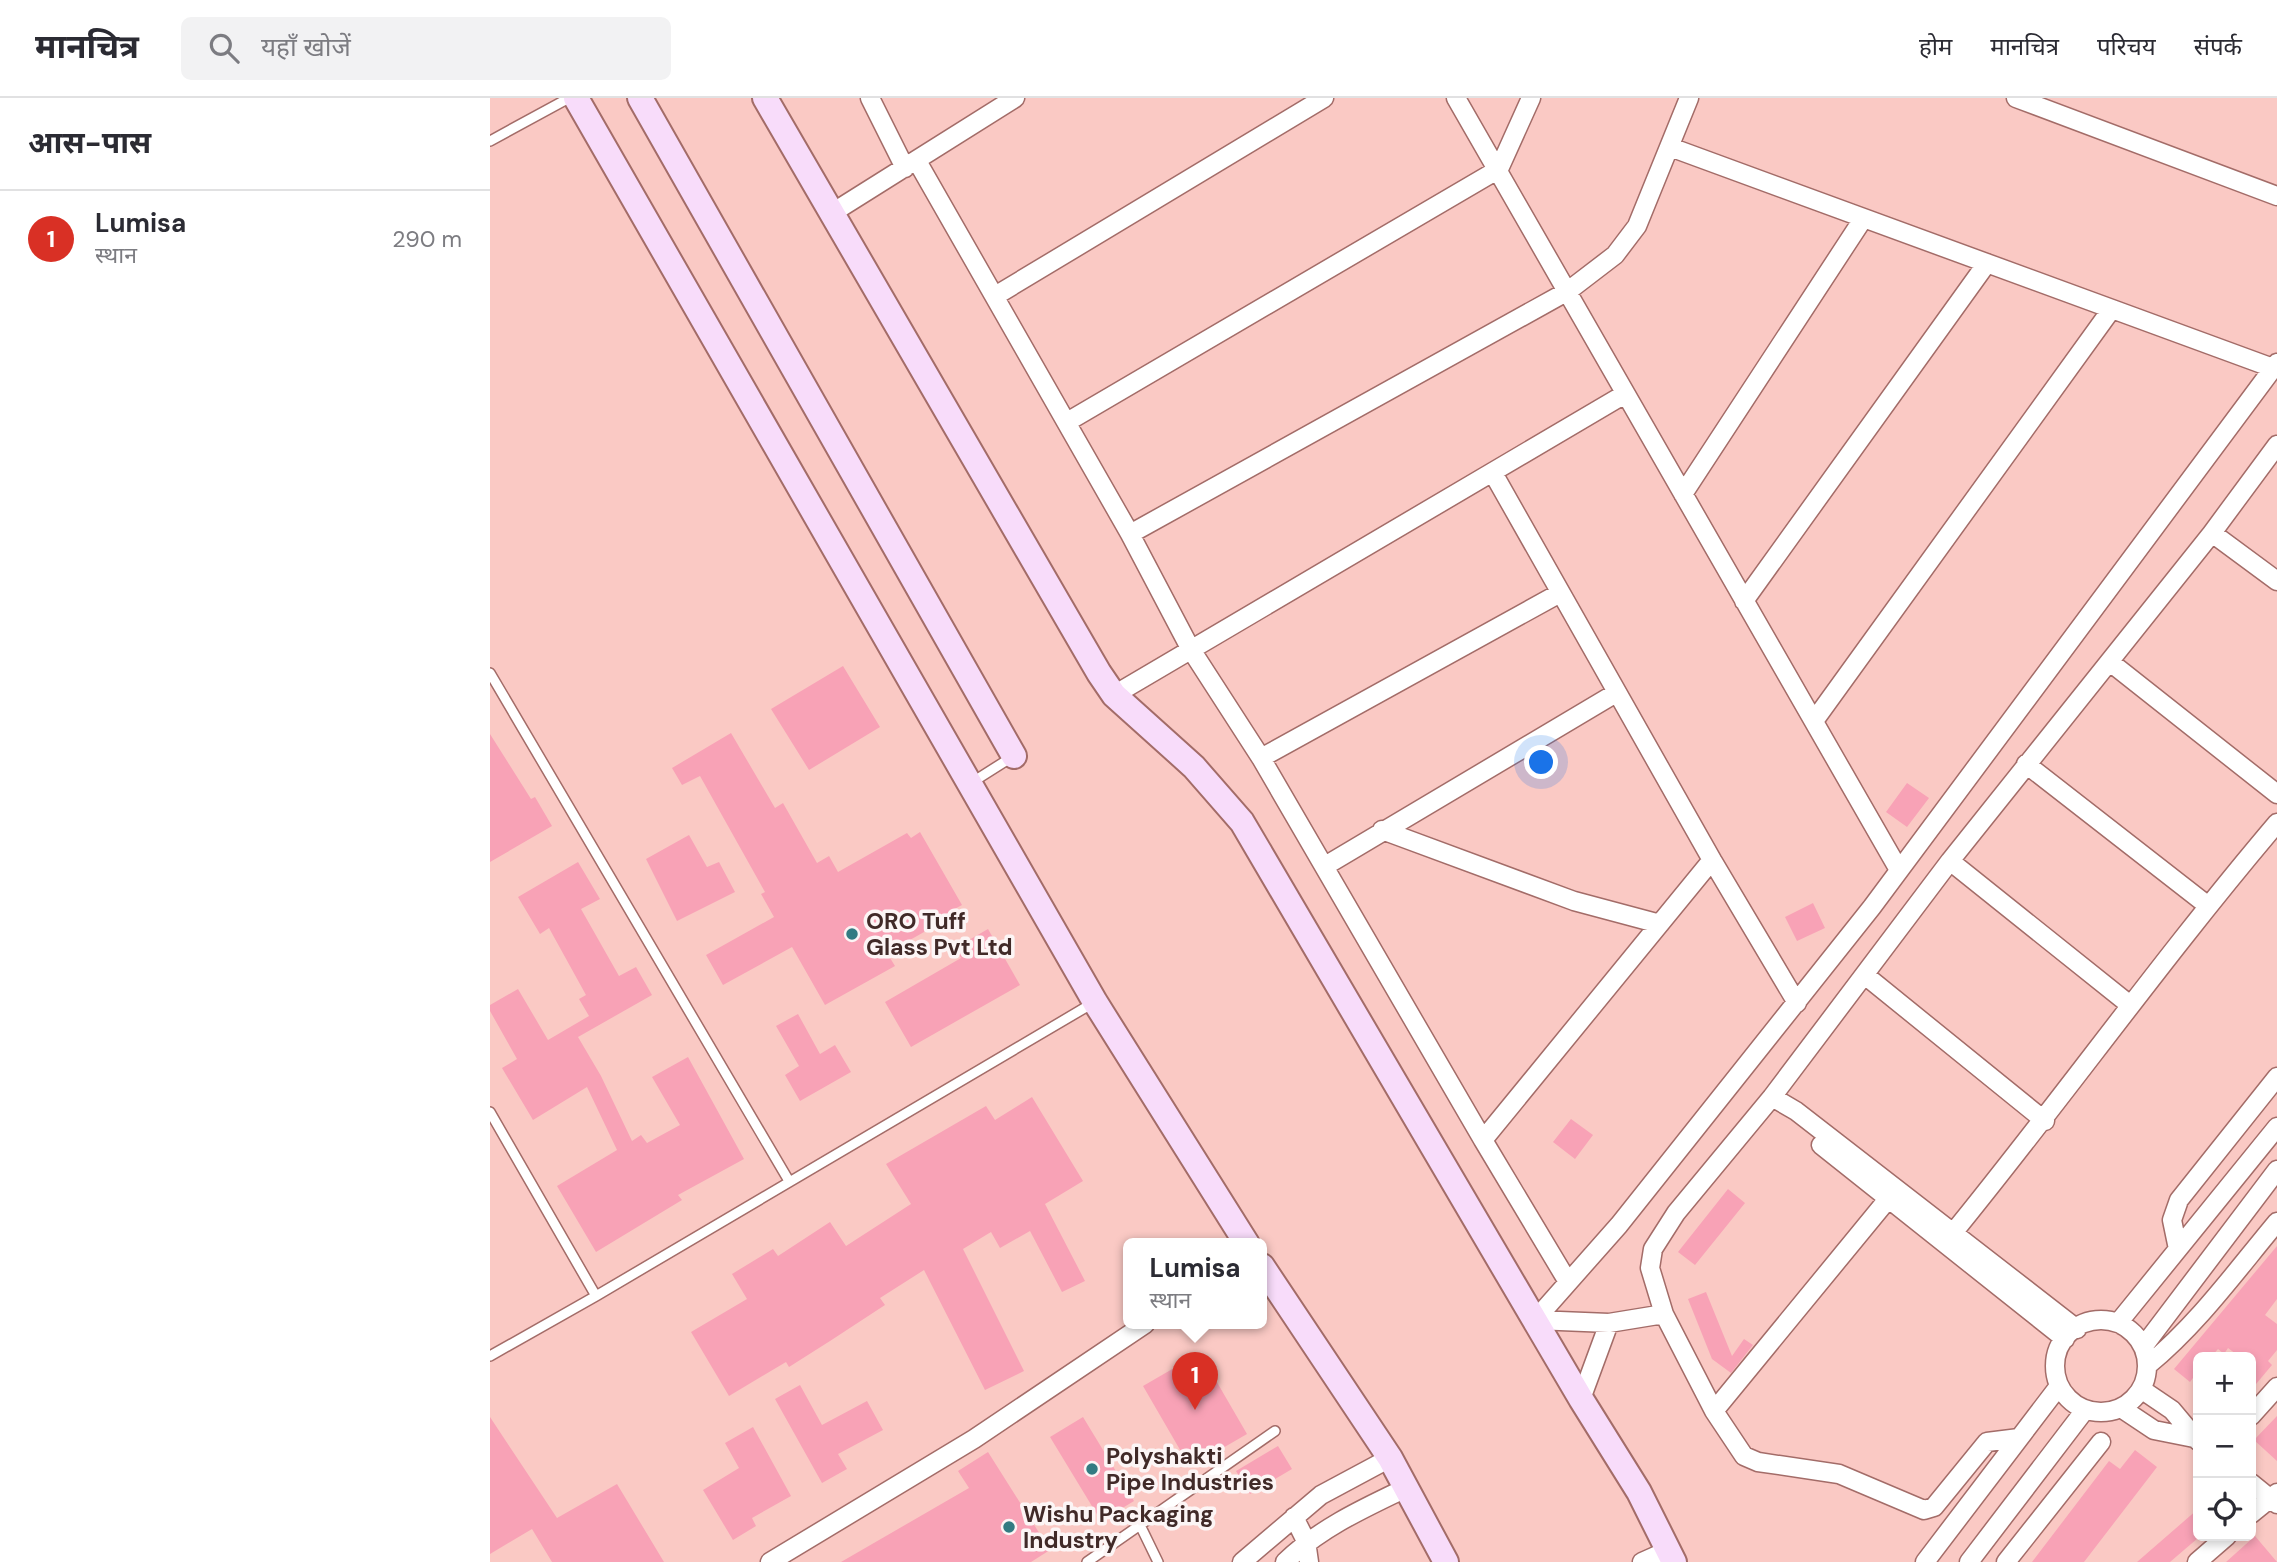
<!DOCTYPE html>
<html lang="hi">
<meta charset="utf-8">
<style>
body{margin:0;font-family:"DM Sans","Noto Sans Devanagari",sans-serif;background:#f2f2f3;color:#2b2b33}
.controls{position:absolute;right:21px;bottom:21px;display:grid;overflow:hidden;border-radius:10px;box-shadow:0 4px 10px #0003}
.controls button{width:63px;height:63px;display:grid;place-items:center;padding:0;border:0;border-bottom:2px solid #e1e1e2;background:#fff;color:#2b2b33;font:35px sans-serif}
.you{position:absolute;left:1052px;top:665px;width:24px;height:24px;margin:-18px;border:5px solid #fff;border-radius:50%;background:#1a73e8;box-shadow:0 0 0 10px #1a73e833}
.badge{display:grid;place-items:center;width:46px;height:46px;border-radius:50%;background:#d93025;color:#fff;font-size:23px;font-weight:700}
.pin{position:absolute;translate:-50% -58px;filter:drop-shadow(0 2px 4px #0008)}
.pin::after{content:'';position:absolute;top:37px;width:24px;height:21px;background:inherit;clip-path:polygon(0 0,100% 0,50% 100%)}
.popup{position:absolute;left:633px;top:1140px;width:144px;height:91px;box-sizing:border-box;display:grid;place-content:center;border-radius:10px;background:#fff;filter:drop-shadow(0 2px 5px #0005);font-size:23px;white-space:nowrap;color:#7c7c81}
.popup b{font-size:26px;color:#2b2b33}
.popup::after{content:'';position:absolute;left:50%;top:100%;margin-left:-14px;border:14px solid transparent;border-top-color:#fff}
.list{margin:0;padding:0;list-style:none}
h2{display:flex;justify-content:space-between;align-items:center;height:91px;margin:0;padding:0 28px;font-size:30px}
h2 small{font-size:23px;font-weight:400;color:#7c7c81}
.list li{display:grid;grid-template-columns:46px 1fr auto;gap:21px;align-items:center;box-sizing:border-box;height:98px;padding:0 28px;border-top:2px solid #e1e1e2}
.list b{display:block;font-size:26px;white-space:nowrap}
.list p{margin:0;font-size:23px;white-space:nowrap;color:#7c7c81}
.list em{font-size:23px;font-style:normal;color:#7c7c81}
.icon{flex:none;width:38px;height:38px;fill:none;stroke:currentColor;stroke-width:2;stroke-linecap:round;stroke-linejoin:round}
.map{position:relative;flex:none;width:1787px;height:1464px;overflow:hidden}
header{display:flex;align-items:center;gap:42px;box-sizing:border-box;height:98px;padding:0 35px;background:#fff;border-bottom:2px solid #e1e1e2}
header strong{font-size:33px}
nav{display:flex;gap:38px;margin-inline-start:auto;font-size:24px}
.search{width:490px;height:63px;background:#f2f2f3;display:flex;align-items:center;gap:18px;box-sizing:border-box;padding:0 24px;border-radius:10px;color:#7c7c81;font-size:26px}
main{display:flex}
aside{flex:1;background:#fff}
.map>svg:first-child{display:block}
.building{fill:#f8a2b6}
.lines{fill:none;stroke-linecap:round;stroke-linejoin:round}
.lane-casing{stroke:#a36c68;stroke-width:12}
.street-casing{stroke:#a36c68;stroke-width:21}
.secondary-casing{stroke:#a36c68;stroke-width:28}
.lane{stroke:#fff;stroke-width:9}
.street{stroke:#fff;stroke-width:18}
.secondary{stroke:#f8dcfa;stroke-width:24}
.poi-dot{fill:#337b82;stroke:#fcf5f5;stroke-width:2.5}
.labels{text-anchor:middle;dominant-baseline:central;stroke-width:7;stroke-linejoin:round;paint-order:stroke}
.poi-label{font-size:23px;font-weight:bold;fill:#412a28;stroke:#fcf5f5;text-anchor:start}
</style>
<header>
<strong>मानचित्र</strong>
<div class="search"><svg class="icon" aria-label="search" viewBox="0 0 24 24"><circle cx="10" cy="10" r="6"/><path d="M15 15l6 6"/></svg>यहाँ खोजें</div>
<nav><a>होम</a><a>मानचित्र</a><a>परिचय</a><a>संपर्क</a></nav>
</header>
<main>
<aside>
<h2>आस-पास<small></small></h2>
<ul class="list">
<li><span class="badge">1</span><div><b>Lumisa</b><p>स्थान</p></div><em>290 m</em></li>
</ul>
</aside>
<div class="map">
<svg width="1787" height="1464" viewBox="0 0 1787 1464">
<rect width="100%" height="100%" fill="#fac9c4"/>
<!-- building -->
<path class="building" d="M353,568l37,61 -71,43 -38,-61z
M241,635l44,75 8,-5 34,60 12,-7 9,16 69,-39 4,5 9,-6 42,73 -11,6 3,4 -67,38 8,13 -70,39 -33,-58 -69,38 -17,-30 68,-38 -13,-23 4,-2 -65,-116 -18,9 -10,-17z
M0,636l41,65 4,-2 17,29 -62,36z
M1417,685l22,15 -22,29 -21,-15z
M199,737l18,32 12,-5 16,30 -58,29 -31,-62z
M88,764l22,37 -19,10 38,67 17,-9 16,28 -74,42 23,39 31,65 9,-6 6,8 33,-18 -28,-48 36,-20 56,102 -66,36 4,5 -86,52 -39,-66 60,-36 -30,-63 -54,33 -31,-52 15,-9 -27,-48v-6l28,-16 30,51 41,-24 -10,-17 7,-4 -37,-67 -9,6 -22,-37z
M1323,805l12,25 -28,13 -12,-24z
M498,831l32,56 -109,62 -26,-45 76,-44 -6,-10z
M308,916l22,40 15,-9 16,27 -51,29 -15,-26 14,-9 -23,-40z
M542,999l51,84 -38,23 40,77 -23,11 -32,-61 -30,17 -9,-16 -28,17 61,122 -39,19 -61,-120 -44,28 5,7 -55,36 -41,26 -3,-5 -57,34 -38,-64 56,-33 -15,-25 41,-25 5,7 52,-34 16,24 65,-42 -25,-40 100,-58 9,14z
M1081,1021l22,16 -18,24 -22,-17z
M1238,1091l17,14 -50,62 -17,-13z
M1787,1148v53l-12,16 12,9v26l-9,11 4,4 -21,25v-33h-11l-12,-9 -4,6 -6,-5 -7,8h-13v14l-8,11 -16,-13z
M1216,1194l26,64 12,-17 9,6 -22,28 -19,-14 -24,-60z
M710,1255l47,81 -57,33 -47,-81z
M310,1287l22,40 45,-24 16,29 -45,24 9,15 -25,14 -47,-84z
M1787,1318v45l-23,-21z
M0,1319l67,101 60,-34 47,78h-112l-20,-33 -42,25z
M593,1319l51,84 -33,20 -51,-84z
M263,1329l38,69 -39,22 4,8 -23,14 -30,-50 36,-22 -14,-25z
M788,1348l14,23 -42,25 -14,-23z
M1645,1352l22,17 -73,95h-52l77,-101 11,8z
M498,1354l62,98 -19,12h-190l128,-74 -11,-17z
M1708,1411v29l-28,24h-33z
M1765,1438l22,26h-51z"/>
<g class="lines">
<defs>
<path id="lane" d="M0,43l79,-43
M0,575l299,508
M481,685l41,-26
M0,1014l106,184
M0,1258l106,-60 497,-293
M650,1427l18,37
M597,1464l188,-131"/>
<path id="street" d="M380,0l35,70
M966,0l443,772
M1526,0l261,98
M1180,49l603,221
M427,63l213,373 60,114 71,110 222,382 229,-280
M342,115l183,-115
M505,198l329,-198
M577,324l432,-253 32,-71
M1003,375l219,387 85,143
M1193,396l180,-275
M1722,435l65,48
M640,436l438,-243 47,-36 22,-29 52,-128
M1254,503l243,-338
M1620,564l167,132
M624,597l511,-301
M1324,623l297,-411
M771,660l299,-165
M1536,666l181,141
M892,732l192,71 86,23
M1460,763l180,144
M835,768l291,-173
M1376,878l179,145
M1282,999l24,14 281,218
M993,1042l85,142
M1331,1047l244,194
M1463,1135c110,-135 211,-277 324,-410
M1688,1151l-6,-29 7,-20 98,-123
M1045,1222l84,-95 253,-318 405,-544
M1045,1222l74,3 55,-9
M1565 1268a46 46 0 1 1 92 0a46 46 0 1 1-92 0Z
M1628,1225l159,-196
M1653,1249l134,-177
M1658,1267c50,-41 88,-94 129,-143
M1651,1291l31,21 26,31
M1091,1301l28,-76
M1631,1310l33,22 40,8
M1224,1313l174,-212
M1761,1318l26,-29
M1529,1340l-32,4 -53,65 -10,3 -85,-36 -81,-12 -14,-6 -30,-45 -50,-97 -14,-46 3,-19 23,-36 96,-116 178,-236 262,-328 65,-88
M1761,1385l26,21
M1761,1416l26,-21
M804,1419l12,24 3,21
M280,1464l204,-123 171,-115
M752,1464l79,-67 69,-37
M795,1464c35,-34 79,-54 123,-75
M1152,1464l27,-12
M1435,1464l134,-176
M1479,1464l116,-152
M1516,1464l95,-120
M1707,1464l30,-26"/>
<path id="secondary" d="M86,0l519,904 152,242
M150,0l374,658
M275,0l334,575 15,22 80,72 48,55 339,577 58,93 35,70
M772,1168l128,192 56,104"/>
</defs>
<!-- lane casing -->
<use href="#lane" class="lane-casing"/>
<!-- street casing -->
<use href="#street" class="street-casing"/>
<!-- secondary casing -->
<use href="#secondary" class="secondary-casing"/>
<!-- lane -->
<use href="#lane" class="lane"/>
<!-- street -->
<use href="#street" class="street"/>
<!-- secondary -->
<use href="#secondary" class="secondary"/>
</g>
<!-- markers -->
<g class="poi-dot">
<circle cx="362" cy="836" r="7"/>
<circle cx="602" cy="1371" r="7"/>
<circle cx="519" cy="1429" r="7"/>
</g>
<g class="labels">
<!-- poi labels -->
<g class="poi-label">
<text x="376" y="823">ORO Tuff<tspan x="376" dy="26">Glass Pvt Ltd</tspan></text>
<text x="616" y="1358">Polyshakti<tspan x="616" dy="26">Pipe Industries</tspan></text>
<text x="533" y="1416">Wishu Packaging<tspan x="533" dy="26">Industry</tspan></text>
</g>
</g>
</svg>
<div class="controls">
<button>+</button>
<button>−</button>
<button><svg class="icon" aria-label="locate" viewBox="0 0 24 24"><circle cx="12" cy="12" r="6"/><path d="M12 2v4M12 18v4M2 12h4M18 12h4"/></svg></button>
</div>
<div class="you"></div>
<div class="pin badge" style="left:705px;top:1312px">1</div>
<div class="popup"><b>Lumisa</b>स्थान</div>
</div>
</main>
